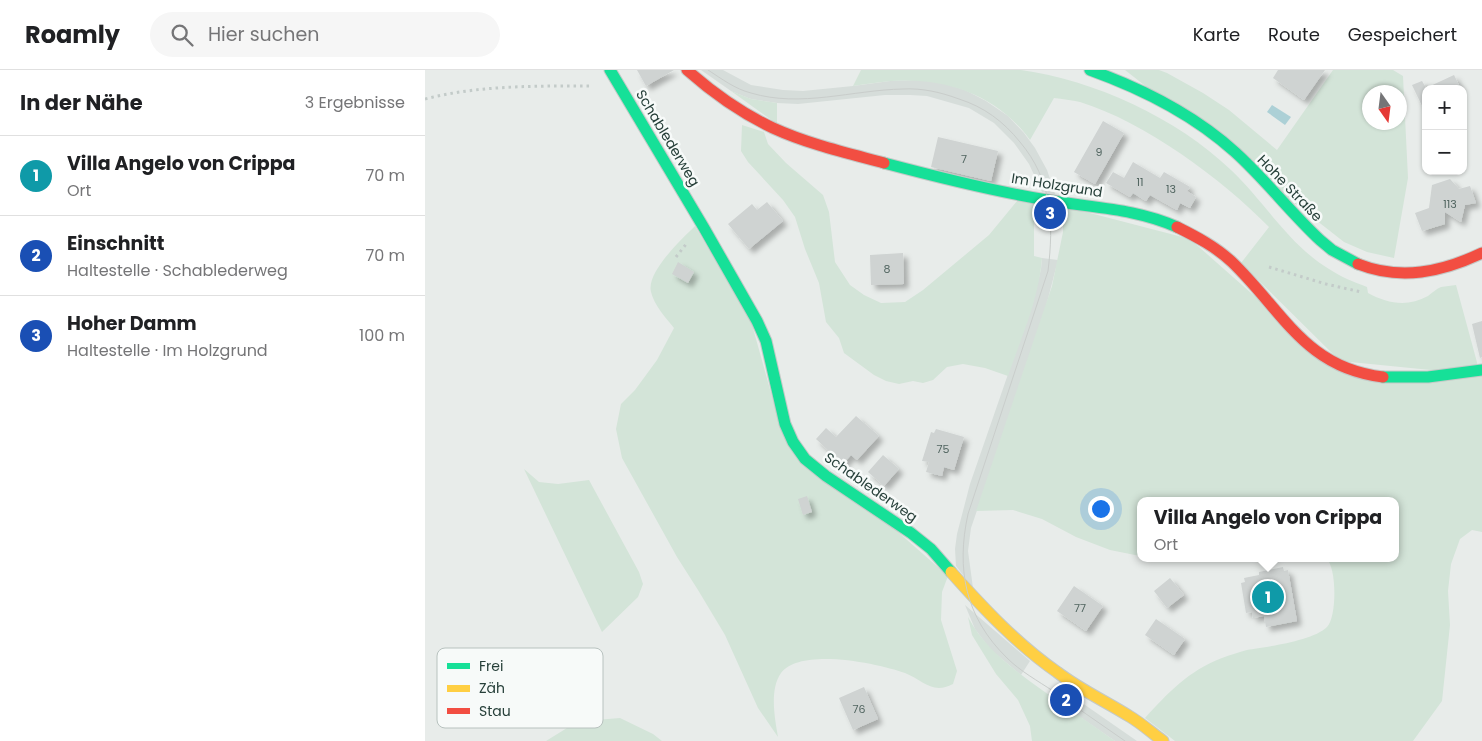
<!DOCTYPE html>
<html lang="de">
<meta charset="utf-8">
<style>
body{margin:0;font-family:Poppins,sans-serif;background:#f6f6f6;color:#202124}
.controls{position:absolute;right:15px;top:15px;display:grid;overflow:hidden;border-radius:10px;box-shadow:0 1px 4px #0004}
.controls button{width:45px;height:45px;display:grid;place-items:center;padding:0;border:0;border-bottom:1px solid #e0e0e0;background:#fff;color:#202124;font:25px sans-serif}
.compass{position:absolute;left:937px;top:15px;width:45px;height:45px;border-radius:50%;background:#fff;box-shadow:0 1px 4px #0004;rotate:166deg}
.you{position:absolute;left:675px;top:438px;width:18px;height:18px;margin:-12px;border:4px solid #fff;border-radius:50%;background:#1a73e8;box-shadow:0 0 0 8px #1a73e833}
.badge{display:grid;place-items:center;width:32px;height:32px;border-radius:50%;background:#7c3aed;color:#fff;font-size:16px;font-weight:700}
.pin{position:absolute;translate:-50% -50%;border:2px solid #fff;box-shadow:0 1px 5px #0006}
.popup{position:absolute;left:712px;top:427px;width:262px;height:65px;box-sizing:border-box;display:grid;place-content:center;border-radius:10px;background:#fff;filter:drop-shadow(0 1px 4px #0005);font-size:16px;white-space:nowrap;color:#757577}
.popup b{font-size:19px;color:#202124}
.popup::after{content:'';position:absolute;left:50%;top:100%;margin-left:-10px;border:10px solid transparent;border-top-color:#fff}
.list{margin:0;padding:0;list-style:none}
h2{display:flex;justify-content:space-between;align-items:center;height:65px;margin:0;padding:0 20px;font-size:21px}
h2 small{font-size:16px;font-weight:400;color:#757577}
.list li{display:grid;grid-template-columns:32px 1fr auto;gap:15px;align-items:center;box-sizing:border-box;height:80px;padding:0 20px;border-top:1px solid #e0e0e0}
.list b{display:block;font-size:19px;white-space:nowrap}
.list p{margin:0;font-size:16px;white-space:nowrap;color:#757577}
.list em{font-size:16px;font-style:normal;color:#757577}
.icon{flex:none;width:28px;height:28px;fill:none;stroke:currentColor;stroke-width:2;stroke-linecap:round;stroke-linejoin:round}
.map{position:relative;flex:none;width:1057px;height:671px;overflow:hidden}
header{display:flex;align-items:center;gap:30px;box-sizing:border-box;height:70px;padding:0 25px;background:#fff;border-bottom:1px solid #e0e0e0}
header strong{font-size:24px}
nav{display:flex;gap:28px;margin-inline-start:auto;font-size:18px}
.search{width:350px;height:45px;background:#f6f6f6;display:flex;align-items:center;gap:12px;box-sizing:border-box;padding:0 18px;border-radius:28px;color:#757577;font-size:19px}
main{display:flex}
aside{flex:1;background:#fff}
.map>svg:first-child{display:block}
.built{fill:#d6ddda}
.green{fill:#d3e4d8;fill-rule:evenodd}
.water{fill:#acd0d6}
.building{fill:#cfd3d2;filter:url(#shadow)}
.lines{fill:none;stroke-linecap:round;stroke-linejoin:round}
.fast-casing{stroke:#c4c9c7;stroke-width:13}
.slow-casing{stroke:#c4c9c7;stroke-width:13}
.jam-casing{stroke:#c4c9c7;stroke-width:13}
.path{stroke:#c3cbc9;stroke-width:3;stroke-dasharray:2.5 4;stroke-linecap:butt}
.fast{stroke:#16e098;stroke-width:11}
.slow{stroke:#ffcf43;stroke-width:11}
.jam{stroke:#f24e42;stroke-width:11}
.tram{stroke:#c9cdcb;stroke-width:1}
.labels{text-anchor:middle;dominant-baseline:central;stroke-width:5;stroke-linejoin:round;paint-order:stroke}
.number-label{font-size:11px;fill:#516560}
.street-label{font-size:14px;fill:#263f39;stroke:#f7faf9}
.key{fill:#f7faf9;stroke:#b8c2bf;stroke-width:1}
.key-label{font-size:14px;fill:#263f39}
</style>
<header>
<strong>Roamly</strong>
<div class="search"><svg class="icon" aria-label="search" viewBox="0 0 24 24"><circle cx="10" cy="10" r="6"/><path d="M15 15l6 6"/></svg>Hier suchen</div>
<nav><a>Karte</a><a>Route</a><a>Gespeichert</a></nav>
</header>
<main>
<aside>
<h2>In der Nähe<small>3 Ergebnisse</small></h2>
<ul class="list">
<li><span class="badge" style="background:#0f9aa8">1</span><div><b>Villa Angelo von Crippa</b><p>Ort</p></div><em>70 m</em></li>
<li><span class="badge" style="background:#1a4fb4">2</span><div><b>Einschnitt</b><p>Haltestelle · Schablederweg</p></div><em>70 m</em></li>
<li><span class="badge" style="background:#1a4fb4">3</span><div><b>Hoher Damm</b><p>Haltestelle · Im Holzgrund</p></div><em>100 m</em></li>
</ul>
</aside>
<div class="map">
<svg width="1057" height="671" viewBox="0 0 1057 671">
<defs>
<filter id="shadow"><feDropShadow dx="4.5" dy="4.5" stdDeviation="2.5" flood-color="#0004"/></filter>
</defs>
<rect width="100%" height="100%" fill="#e8ecea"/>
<!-- built -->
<path class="built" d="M276,0h22l28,15 32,5 20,1 50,-5 37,-5 28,-1 25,3 22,7 21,11 22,15 16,17 11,15 12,22 8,24 -13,-2 -13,-28 -15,-21 -20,-20 -25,-15 -42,-12 -17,-1h-25l-87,9 -21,-1 -26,-4 -20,-8z
M617,188l16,2 -14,54 -73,214 -3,23 5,37 -17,-22 -1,-17 2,-15 13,-50 63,-182 8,-33z
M540,535l65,56 -9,14 -31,-26 -15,-20z
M650,628l62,43h-22l-48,-33z"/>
<!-- green -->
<path class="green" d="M436,0c36,0 71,0 107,0 17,0 36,0 53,0 73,10 156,48 210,100 33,31 58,75 98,99 12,8 25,13 38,18l1,6c20,11 40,14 60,3 4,-3 8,-7 13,-9 5,-1 10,-1 15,-2l22,81 -27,6 -111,-11 -99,-98 28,-36c-47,-48 -124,-105 -189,-125 -8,-2 -18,-3 -26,-4l-24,42c-33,-45 -84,-63 -139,-59 -12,1 -25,3 -38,5z
M700,0h34l8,3 36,20 26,17 48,40 56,-80h60l10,6 5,102 -14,80 -27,-6 -23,-10zM944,22h30v30h-30z
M306,21l20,8 26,4v21z
M317,55l22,7 4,12 18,19 37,32 6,17 6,50 15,23 14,10 17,8 24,-1 18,-12 66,-55 28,-34 17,3v52l8,2c-3,41 -21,80 -34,118l-23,-8 -22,-4 -16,3 -14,13 -10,3 -10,-2 -14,3 -13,-3 -12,-6 -30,-22 -5,-15 -13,-16 -7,-39 -14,-34 -10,-32 -12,-17 -35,-38 -7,-11z
M638,136l127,33 148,131 144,6v156l-10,-2 -12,9 -9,25 -3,27 2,34 -8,76 -29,40h-238l-30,-23c23,-25 43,-47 77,-60 8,-3 17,-6 25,-8 19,-3 66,-9 80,-23 10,-10 10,-60 -1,-69h69v-57h-254l-1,55 -30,-6 -34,-13 -34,-18 -29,-9 -37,1 76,-225 11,-54z
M270,156l56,95 30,108 167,147 -6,16 -1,28 16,51 -4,13c-21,11 -30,-4 -48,-11 -27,-10 -105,-26 -124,0 -12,17 -6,46 -3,64l-20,-29 -33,-73 -27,-45 -21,-33 -55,-99 -6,-29 5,-25 14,-14 22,-30 17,-32c-8,-10 -20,-23 -23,-36 -5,-20 31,-53 44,-66z
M99,399l15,13 19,2 31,-4 50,92 4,12 -5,13 -36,35z
M543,547c17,32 45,52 74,73 24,17 49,34 73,51h-83l-2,-15 -12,-26 -22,-26 -24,-39z
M195,648l33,16 9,7h-116l21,-13 29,-8z"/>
<!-- water -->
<path class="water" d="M847,35l19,12 -6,8 -18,-13z"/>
<!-- building -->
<path class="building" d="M212,0h37l-28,16z
M853,0h47l-21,30 -31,-22z
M1029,5l7,14h-35v25l-14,-29 10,-4 4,7z
M678,51l21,12 -29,51 -21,-12z
M513,67l60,14 -7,30 -60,-14z
M708,92l27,16 4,-6 26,15 -3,4 9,6 -6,11 -10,-5 -3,7 -27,-15 -4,6 -13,-8 -3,4 -24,-14 7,-11 11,6z
M1025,109l9,10 11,-3 6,17 -11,2 -4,17 -16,-10v12l-23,7 -7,-18 14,-5 3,-23z
M342,132l16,19 -34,28 -21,-25 24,-20 5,6z
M478,183l1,31 -33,1 -1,-30z
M253,192l16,10 -6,11 -16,-9z
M1057,251v36l-2,1 -8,-34z
M431,346l23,20 -22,24 -6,-5 -8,9 -27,-25 10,-11 10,9z
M511,359l28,8 -10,33 -10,-3 -2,9 -16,-4 3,-10 -7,-1 9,-29 3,1z
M458,385l16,14 -15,17 -16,-14z
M382,426l5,16 -9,3 -5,-16z
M858,497l1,4 4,-1 9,51 -31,6 -2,-11 -11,2 -1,-6 -6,1 -5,-30 4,-1 -1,-4 15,-3v-3z
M745,508l14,17 -17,13 -13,-17z
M649,516l29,20 -17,25 -29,-20z
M731,549l29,20 -11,16 -29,-20z
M439,617l14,32 -25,11 -14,-32z"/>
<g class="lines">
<defs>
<path id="fast" d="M185,0l94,158 53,93 9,20 19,83 8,18 12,17 21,17 85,57 20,16 20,23
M665,0c53,19 103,44 145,82 30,27 55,60 85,88l12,10 26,14
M459,93c53,14 108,28 163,37 44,8 88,8 130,27
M958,307h45l54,-7"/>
<path id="slow" d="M526,502c33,37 66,72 106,100 22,17 48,29 72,44 12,7 23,17 34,25"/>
<path id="jam" d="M262,0c26,23 54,43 86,58 35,16 74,25 111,35
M752,157c20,10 39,20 55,35 51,49 73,106 151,115
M933,194c43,17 84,8 124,-11"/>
</defs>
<!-- fast casing -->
<use href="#fast" class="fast-casing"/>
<!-- slow casing -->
<use href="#slow" class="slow-casing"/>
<!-- jam casing -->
<use href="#jam" class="jam-casing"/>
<!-- path -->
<path class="path" d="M0,29c55,-14 112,-13 168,-13
M251,187l11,-14
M844,197l57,17 35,8"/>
<!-- fast -->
<use href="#fast" class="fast"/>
<!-- slow -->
<use href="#slow" class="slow"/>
<!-- jam -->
<use href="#jam" class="jam"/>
<!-- tram -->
<path class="tram" d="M283,0c14,9 27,19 43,23 50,15 101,-3 152,-4 19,-1 37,3 56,10 25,8 44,22 61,43 32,38 34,80 28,129l-80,243c-12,55 -3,103 39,144 13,13 31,23 46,33 24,17 48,33 72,50"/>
</g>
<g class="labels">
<!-- number labels -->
<g class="number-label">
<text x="674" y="82">9</text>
<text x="539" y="89">7</text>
<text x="715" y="112">11</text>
<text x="746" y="119">13</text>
<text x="1025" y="134">113</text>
<text x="462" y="199">8</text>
<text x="518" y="379">75</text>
<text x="655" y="538">77</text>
<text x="434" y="639">76</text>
</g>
<!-- street labels -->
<g class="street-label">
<text transform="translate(243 68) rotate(59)">Schablederweg</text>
<text transform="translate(632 115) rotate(9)">Im Holzgrund</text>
<text transform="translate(865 118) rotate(46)">Hohe Straße</text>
<text transform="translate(446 417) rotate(35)">Schablederweg</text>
</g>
</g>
<!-- legend -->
<rect x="12" y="578" width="166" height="80" rx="8" class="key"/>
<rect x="22" y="593" width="23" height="6" fill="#16e098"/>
<rect x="22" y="615" width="23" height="7" fill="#ffcf43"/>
<rect x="22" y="638" width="23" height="6" fill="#f24e42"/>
<g class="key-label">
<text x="54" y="601">Frei</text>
<text x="54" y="623">Zäh</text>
<text x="54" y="646">Stau</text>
</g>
</svg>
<div class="controls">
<button>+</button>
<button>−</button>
</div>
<svg class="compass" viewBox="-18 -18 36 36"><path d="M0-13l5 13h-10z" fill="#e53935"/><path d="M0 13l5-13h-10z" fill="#757577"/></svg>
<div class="you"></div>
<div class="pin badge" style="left:843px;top:527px;background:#0f9aa8">1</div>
<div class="popup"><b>Villa Angelo von Crippa</b>Ort</div>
<div class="pin badge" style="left:641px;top:630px;background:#1a4fb4">2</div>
<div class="pin badge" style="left:625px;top:143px;background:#1a4fb4">3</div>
</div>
</main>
